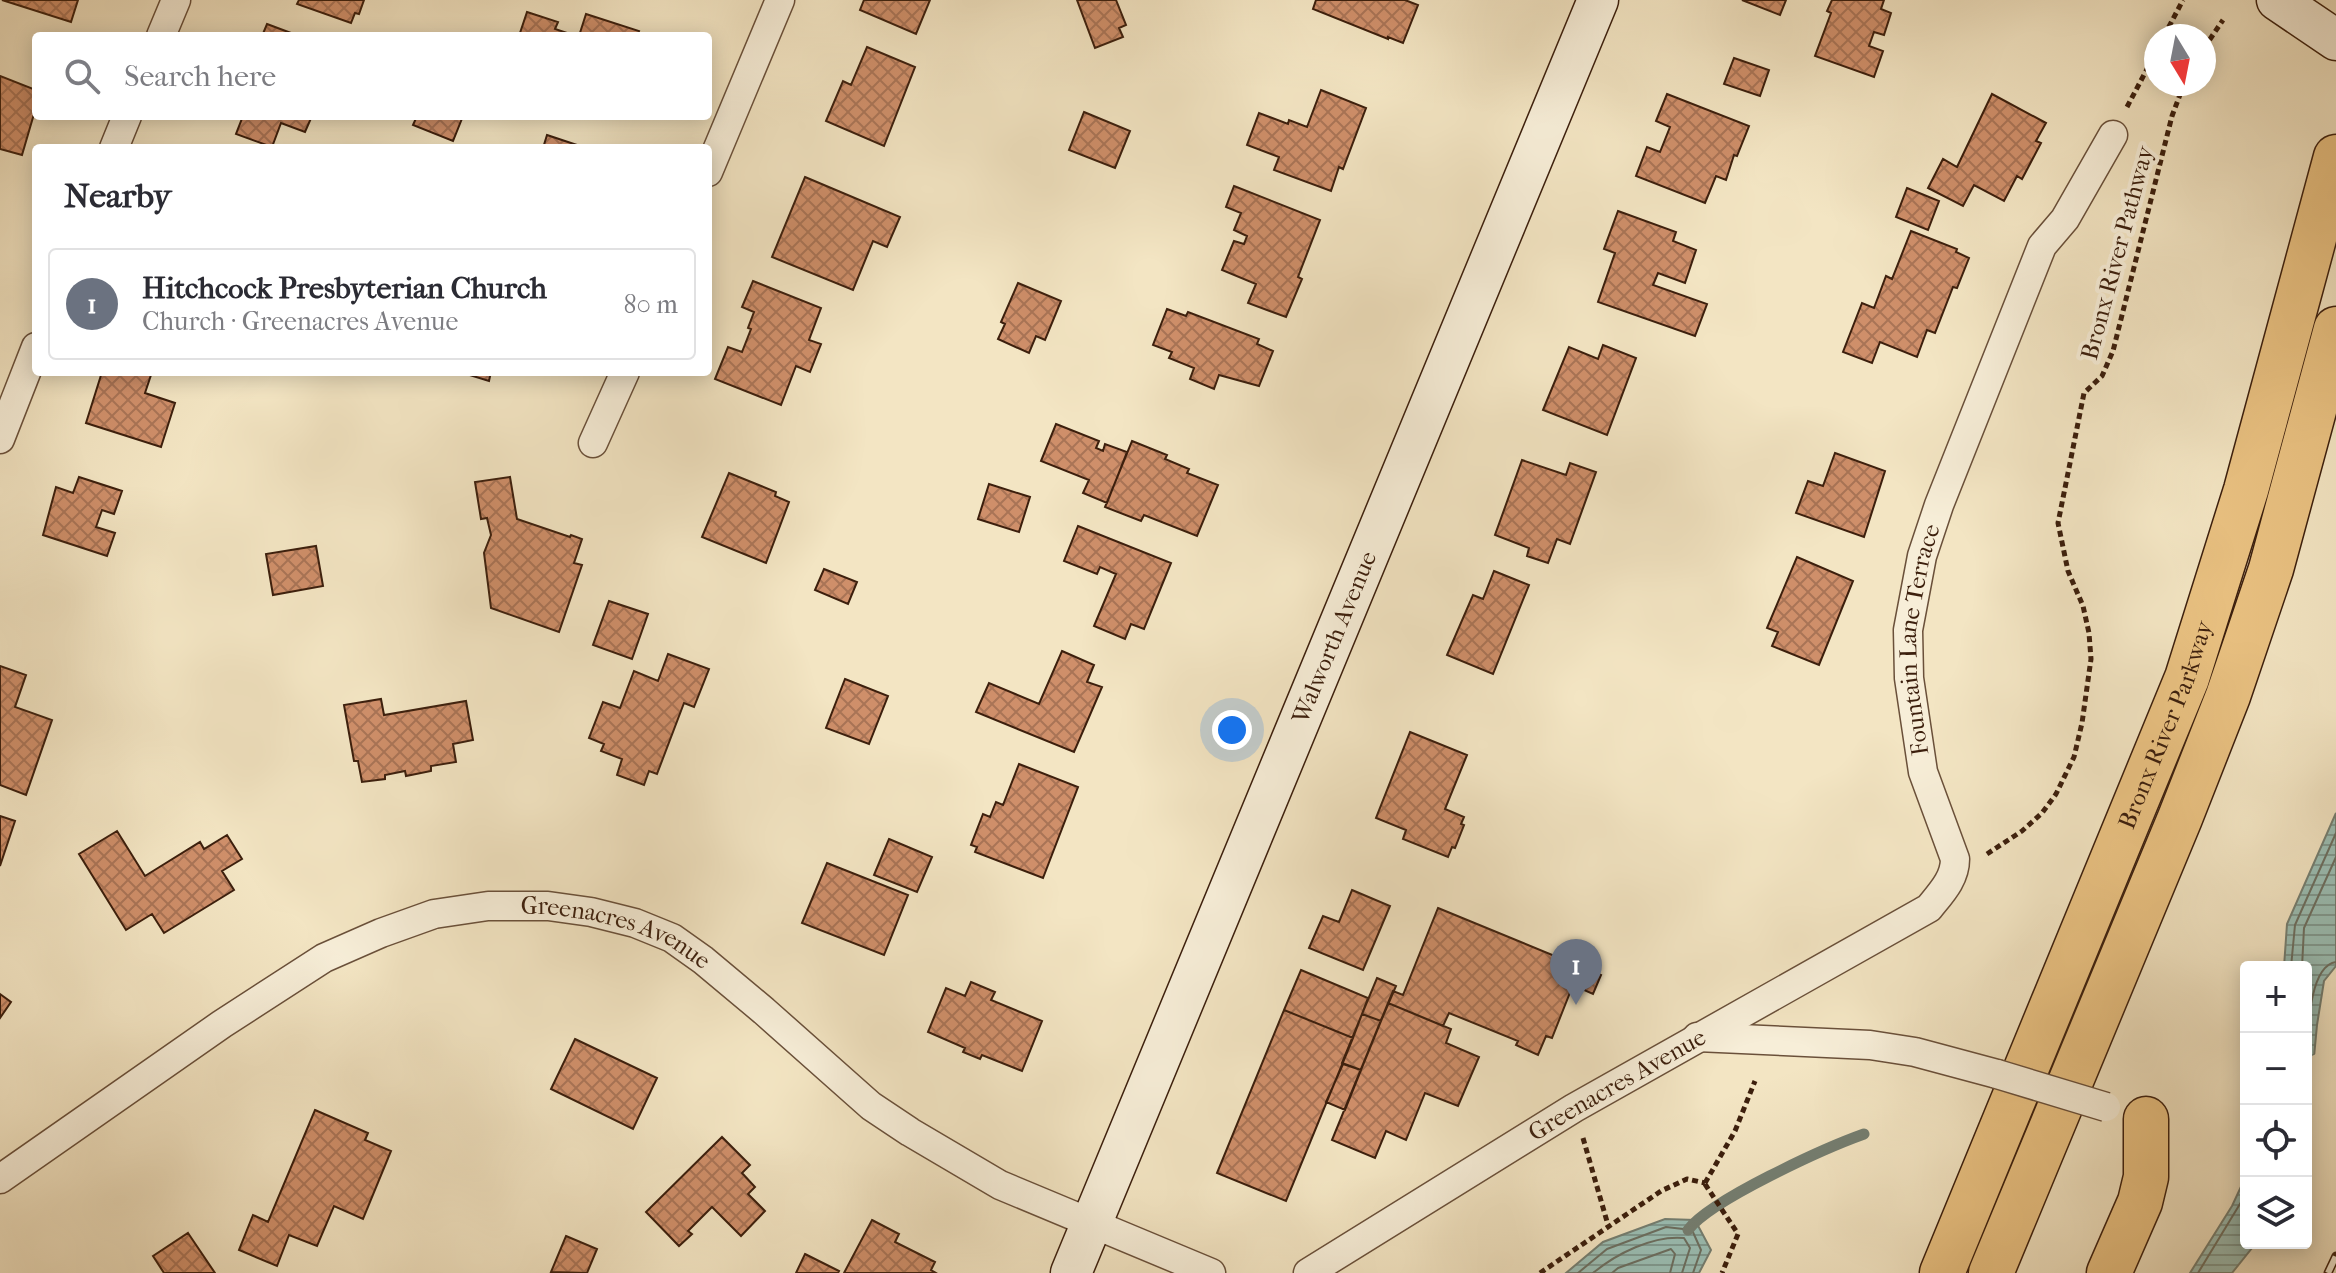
<!DOCTYPE html>
<meta charset="utf-8">
<style>
body{margin:0;font-family:"IM FELL French Canon",serif;background:#f7f7f7;color:#2b2b33}
.controls{position:absolute;right:24px;bottom:24px;display:grid;overflow:hidden;border-radius:8px;box-shadow:0 4px 20px #0003}
.controls button{width:72px;height:72px;display:grid;place-items:center;padding:0;border:0;border-bottom:2px solid #e1e1e2;background:#fff;color:#2b2b33;font:40px sans-serif}
.compass{position:absolute;left:2144px;top:24px;width:72px;height:72px;border-radius:50%;background:#fff;box-shadow:0 4px 20px #0003;rotate:170deg}
.you{position:absolute;left:1232px;top:730px;width:28px;height:28px;margin:-20px;border:6px solid #fff;border-radius:50%;background:#1a73e8;box-shadow:0 0 0 12px #1a73e833}
.badge{display:grid;place-items:center;width:52px;height:52px;border-radius:50%;background:#d93025;color:#fff;font-size:26px;font-weight:700}
.pin{position:absolute;translate:-50% -66px;filter:drop-shadow(0 2px 4px #0008)}
.pin::after{content:'';position:absolute;top:42px;width:28px;height:24px;background:inherit;clip-path:polygon(0 0,100% 0,50% 100%)}
.list{margin:0;padding:0;list-style:none}
h2{display:flex;justify-content:space-between;align-items:center;height:104px;margin:0;padding:0 32px;font-size:34px}
h2 small{font-size:26px;font-weight:400;color:#7c7c81}
.list li{display:grid;grid-template-columns:52px 1fr auto;gap:24px;align-items:center;box-sizing:border-box;height:112px;margin:0 16px 16px;padding:0 16px;border:2px solid #e1e1e2;border-radius:8px}
.list b{display:block;font-size:30px;white-space:nowrap}
.list p{margin:0;font-size:26px;white-space:nowrap;color:#7c7c81}
.list em{font-size:26px;font-style:normal;color:#7c7c81}
.icon{flex:none;width:44px;height:44px;fill:none;stroke:currentColor;stroke-width:2;stroke-linecap:round;stroke-linejoin:round}
.map{position:relative;flex:none;width:2336px;height:1273px;overflow:hidden}
.search{position:absolute;background:#fff;box-shadow:0 4px 20px #0003;left:32px;top:32px;width:680px;height:88px;display:flex;align-items:center;gap:20px;box-sizing:border-box;padding:0 28px;border-radius:8px;color:#7c7c81;font-size:30px}
.panel{position:absolute;background:#fff;box-shadow:0 4px 20px #0003;left:32px;top:144px;width:680px;height:232px;border-radius:8px}
.map>svg:first-child{display:block}
.water{fill:url(#water-rules);stroke:#757f72;stroke-width:2}
.pier{fill:#f3e5c3}
.lines{fill:none;stroke-linecap:round;stroke-linejoin:round}
.shore{stroke:#6c6f61;stroke-width:2}
.stream{stroke:#757f72;stroke-width:11}
.building{fill:url(#building-cross-hatch);stroke:#3c1f0d;stroke-width:2}
.street-casing{stroke:#6a503a;stroke-width:31}
.secondary-casing{stroke:#3c1f0d;stroke-width:43}
.highway-casing{stroke:#3c1f0d;stroke-width:47}
.path{stroke:#3c1f0d;stroke-width:5;stroke-dasharray:6 4;stroke-linecap:butt}
.street{stroke:#f7eed8;stroke-width:28}
.secondary{stroke:#f7eed8;stroke-width:40}
.highway{stroke:#eac282;stroke-width:44}
.rail-casing{stroke:#3c1f0d;stroke-width:9}
.rail{stroke:#f7eed8;stroke-width:6;stroke-dasharray:18;stroke-linecap:butt}
.street-bridge-casing{stroke:#6a503a;stroke-width:31;stroke-linecap:butt}
.street-bridge{stroke:#f7eed8;stroke-width:28}
.labels{text-anchor:middle;dominant-baseline:central;stroke-width:8;stroke-linejoin:round;paint-order:stroke}
.street-label{font-size:24px;fill:#3c1f0d;stroke:#f7eed8}
</style>
<div class="map">
<svg width="2336" height="1273" viewBox="0 0 2336 1273">
<defs>
<pattern id="water-rules" width="6" height="5" patternUnits="userSpaceOnUse" patternTransform="scale(2)"><rect width="6" height="5" fill="#9bbfb5"/><path d="M0 2.5h6" fill="none" stroke="#809b92"/></pattern>
<pattern id="building-cross-hatch" width="8" height="8" patternUnits="userSpaceOnUse" patternTransform="scale(2)"><rect width="8" height="8" fill="#cf8f6a"/><path d="M0 0l8 8M0 8l8-8" fill="none" stroke="#a97456"/></pattern>
</defs>
<rect width="100%" height="100%" fill="#f3e5c3"/>
<filter id="stains"><feTurbulence type="fractalNoise" baseFrequency=".0025" numOctaves="4"/><feColorMatrix values="0 0 0 0 .2 0 0 0 0 .09 0 0 0 0 .02 0 0 0 .5 -.17"/></filter>
<radialGradient id="worn" r=".72"><stop offset=".6" stop-color="#630" stop-opacity="0"/><stop offset="1" stop-color="#630" stop-opacity=".3"/></radialGradient>
<!-- water -->
<path class="water" d="M2336,813v153l-12,15 -7,44 -11,118v-176h-22l3,-43z
M2246,1176v67h10l-24,30h-42l42,-67z
M1665,1219l30,1 16,30 -12,23h-133l37,-31z"/>
<!-- pier -->
<path class="pier" d="M2318,1053l-5,72 -7,2v-68z"/>
<g class="lines">
<!-- shore -->
<path class="shore" d="M2291,967l4,-42 41,-92
M2302,967l2,-39 32,-71
M2306,1064c2,-24 1,-98 30,-102
M1578,1273l29,-24 59,-22 26,3 9,20 -8,23
M1593,1273c23,-19 60,-38 91,-35l6,10 -8,25
M1612,1273l6,-5 53,-19 4,5 -5,19
M2198,1273l48,-79"/>
<!-- stream -->
<path class="stream" d="M1688,1230c22,-30 137,-82 176,-96"/>
</g>
<!-- building -->
<path class="building" d="M2,0h76l-7,22z
M299,0h65l-5,14 -4,-1 -4,10 -54,-19z
M864,0h66l-14,34 -56,-24z
M1077,0h39l10,25 -7,3 4,9 -28,11z
M1316,0h89l13,5 -15,38 -15,-6v2l-75,-30z
M1742,0h44l-6,15z
M1832,0h52l-3,9 10,4 -7,22 -10,-3 -5,14 14,5 -9,26 -59,-21 16,-43 -4,-2z
M527,12l31,10 -3,7 21,7h-57z
M586,14l53,17 -2,5h-58z
M267,24l32,12h-37z
M867,47l48,20 -31,79 -58,-25 17,-40 8,4z
M1734,58l35,12 -9,26 -36,-12z
M0,76l36,14 -3,14 3,3 -14,48 -22,-6z
M1321,90l45,18 -23,61 -4,-2 -8,24 -57,-21 5,-13 -32,-12 12,-32 29,11 1,-4 18,7z
M1667,94l82,32 -12,30 -3,-1 -8,25 -10,-4 -11,27 -69,-27 11,-29 13,5 10,-25 -14,-6z
M1992,94l54,29 -10,18 5,2 -19,36 -5,-3 -13,25 -30,-16 -11,21 -35,-18 15,-29 14,8z
M1084,112l46,19 -15,37 -46,-18z
M243,116h69l-7,16 -24,-9 -9,24 -36,-13z
M417,116h46l-10,25 -40,-16z
M547,135l39,13h-43z
M805,177l95,40 -13,30 -14,-6 -20,49 -81,-33z
M1234,186l86,34 -22,57 4,2 -16,38 -38,-14 8,-19 -34,-14 12,-29 10,3 3,-8 -13,-6 7,-17 -15,-6z
M1907,188l32,13 -11,29 -32,-13z
M1618,211l58,21 -3,9 23,9 -11,33 -27,-10 -5,12 54,19 -12,32 -97,-34 17,-49 -11,-4z
M1911,231l46,18 -1,3 13,6 -12,30 -4,-1 -18,46 -8,-3 -10,27 -37,-15 -8,21 -29,-11 19,-49 12,5 12,-32 6,3z
M753,281l68,27 -12,32 12,4 -11,28 -14,-6 -15,39 -66,-26 13,-32 14,5 9,-23 -3,-1 6,-16 -12,-5z
M1018,283l43,18 -16,39 -9,-4 -7,17 -31,-14 7,-15 -4,-2z
M1167,309l19,7 2,-4 71,27 -2,5 16,7 -14,35 -40,-11 -5,14 -24,-10 4,-11 -25,-10 3,-6 -19,-7z
M1603,345l33,13 -29,77 -64,-25 26,-63 29,12z
M102,372h50l-7,21 30,10 -14,44 -75,-24z
M460,372h31l-2,9z
M1056,424l43,17 -3,7 7,3 2,-7 22,8 -20,51 -24,-10 6,-13 -48,-19z
M1132,441l35,14 -2,4 24,10 -2,4 31,12 -21,51 -53,-21 -3,6 -36,-14z
M1835,453l50,18 -21,66 -68,-24 12,-32 15,5z
M1522,460l44,15 4,-12 26,9 -26,72 -13,-5 -9,24 -21,-7 2,-8 -34,-13z
M729,473l47,19 -1,4 14,6 -23,61 -64,-26z
M79,477l43,14 -8,23 -12,-4 -6,17 19,6 -8,23 -64,-21 13,-48 17,6z
M510,477l7,42 53,18 1,-2 11,4 -8,24 8,2 -23,67 -68,-24 -7,-55 7,-18 -4,-17 -6,1 -6,-37z
M989,484l41,13 -11,35 -41,-13z
M1078,526l93,37 -27,66 -13,-5 -6,15 -31,-13 22,-52 -16,-7 -3,7 -33,-13z
M316,546l7,40 -50,9 -7,-41z
M1797,557l56,24 -34,84 -47,-19 6,-14 -11,-4z
M824,569l33,13 -9,22 -33,-14z
M1494,571l35,14 -36,89 -46,-19 26,-60 10,4z
M609,601l39,13 -16,45 -39,-14z
M1062,651l32,14 -7,17 15,5 -28,65 -98,-40 13,-29 50,21z
M668,654l41,15 -15,38 -10,-4 -27,71 -8,-3 -5,14 -27,-10 5,-16 -21,-8 3,-7 -15,-6 14,-36 17,6 14,-37 24,10z
M0,666l26,9 -11,32 37,13 -26,75 -26,-10z
M845,679l43,17 -19,48 -43,-16z
M381,699l3,16 82,-14 7,39 -20,4 3,18 -25,4v5l-25,5 -1,-5 -20,4v4l-23,3 -4,-21h-4l-10,-56z
M1410,732l57,23 -22,54 19,8 -3,7 3,1 -9,23 -3,-1 -4,10 -45,-18 3,-9 -30,-12z
M1019,764l59,23 -35,91 -68,-26 2,-5 -6,-2 12,-31 7,3 6,-15 7,3z
M0,816l15,5 -15,45z
M117,831l28,45 55,-34 4,7 23,-14 15,24 -20,12 12,19 -70,43 -12,-19 -26,16 -47,-76z
M889,839l43,18 -15,35 -43,-17z
M827,863l81,32 -24,60 -82,-32z
M1352,890l38,16 -27,64 -54,-22 14,-32 16,6z
M1438,908l163,67 -8,19 -20,-9 -21,53 -6,-2 -8,19 -22,-10 2,-4 -69,-28 -6,13 -55,-23 5,-12 10,4z
M1301,970l67,28 -15,40 -69,-28z
M1377,978l19,8 -15,35 -19,-7z
M971,982l24,10 -4,8 51,21 -20,50 -40,-16 -2,4 -17,-7 2,-4 -37,-16 18,-44 19,8z
M0,994l11,8 -11,16z
M1388,1003l63,26 -5,14 33,14 -21,49 -33,-13 -19,47 -20,-9 -11,27 -43,-18z
M1284,1010l69,28 -67,163 -69,-28z
M1362,1014l19,7 -20,49 -19,-7z
M575,1039l82,39 -24,51 -82,-40z
M1343,1064l18,6 -16,40 -19,-8z
M315,1110l53,23 -3,7 26,11 -28,68 -29,-13 -17,40 -28,-11 -12,31 -38,-16 14,-35 15,7z
M722,1137l28,28 -8,8 13,14 -7,7 17,17 -24,25 -29,-29 -24,24 4,3 -13,12 -33,-34z
M872,1220l27,14 -4,8 40,20 -4,8 5,3h-92z
M188,1233l27,40h-51l-11,-17z
M566,1236l31,13 -10,24 -36,-1z
M805,1254l34,17 -1,2h-42z"/>
<g class="lines">
<defs>
<g id="street">
<path d="M161,36l15,-36"/>
<path d="M114,148l13,-32"/>
<path d="M708,172l72,-172"/>
<path d="M0,439l36,-92"/>
<path d="M593,443l32,-71"/>
<path d="M1697,1037l173,8 45,7 82,22"/>
<path id="s1" d="M0,1179l222,-155 102,-66 57,-25 53,-19 54,-8h60l43,6 44,11 37,15 31,22 61,51 107,95 39,26 90,53 211,88"/>
<path id="s2" d="M1308,1273l266,-165 355,-200c12,-15 26,-29 26,-49l-32,-87 -14,-94 -1,-48 14,-74 17,-51 103,-259 23,-27 48,-84"/>
</g>
<g id="secondary">
<path d="M2277,0l59,40"/>
<path id="s3" d="M1071,1273l527,-1273"/>
</g>
<g id="highway">
<path id="s4" d="M1942,1273l245,-595 59,-188 90,-333"/>
<path d="M1991,1273l189,-455 48,-122 43,-127 65,-240"/>
<path d="M2109,1273l31,-71 6,-25v-58"/>
</g>
</defs>
<!-- street casing -->
<use href="#street" class="street-casing"/>
<!-- secondary casing -->
<use href="#secondary" class="secondary-casing"/>
<!-- highway casing -->
<use href="#highway" class="highway-casing"/>
<!-- path -->
<path class="path" d="M2164,36l19,-36
M2204,48l19,-28
M2127,107l29,-55
M1987,854l35,-23 20,-18 14,-19 18,-37 8,-34 9,-64 -2,-26 -6,-27 -15,-35 -10,-48 26,-130 18,-17 11,-25 59,-235 12,-32
M1583,1138l25,87
M1705,1183l30,-52 20,-50
M1705,1184l33,50 -16,39
M1540,1273l121,-82 26,-12 18,4"/>
<!-- street -->
<use href="#street" class="street"/>
<!-- secondary -->
<use href="#secondary" class="secondary"/>
<!-- highway -->
<use href="#highway" class="highway"/>
<defs>
<path id="rail" d="M2328,1273l8,-17"/>
</defs>
<!-- rail casing -->
<use href="#rail" class="rail-casing"/>
<!-- rail -->
<use href="#rail" class="rail"/>
<defs>
<path id="street-bridge" d="M1997,1074l109,33"/>
</defs>
<!-- street-bridge casing -->
<use href="#street-bridge" class="street-bridge-casing"/>
<!-- street-bridge -->
<use href="#street-bridge" class="street-bridge"/>
</g>
<g class="labels">
<!-- street labels -->
<g class="street-label">
<text transform="translate(2117 253) rotate(-75)">Bronx River Pathway</text>
<text stroke="none"><textPath href="#s3" startOffset="688">Walworth Avenue</textPath></text>
<text stroke="none"><textPath href="#s2" startOffset="1004">Fountain Lane Terrace</textPath></text>
<text stroke="none"><textPath href="#s4" startOffset="592">Bronx River Parkway</textPath></text>
<text stroke="none"><textPath href="#s1" startOffset="698">Greenacres Avenue</textPath></text>
<text stroke="none"><textPath href="#s2" startOffset="362">Greenacres Avenue</textPath></text>
</g>
</g>
<rect width="100%" height="100%" filter="url(#stains)"/>
<rect width="100%" height="100%" fill="url(#worn)"/>
</svg>
<div class="controls">
<button>+</button>
<button>−</button>
<button><svg class="icon" aria-label="locate" viewBox="0 0 24 24"><circle cx="12" cy="12" r="6"/><path d="M12 2v4M12 18v4M2 12h4M18 12h4"/></svg></button>
<button><svg class="icon" aria-label="layers" viewBox="0 0 24 24"><path d="M12 4l9 5-9 5-9-5zM3 14l9 5 9-5"/></svg></button>
</div>
<svg class="compass" viewBox="-18 -18 36 36"><path d="M0-13l5 13h-10z" fill="#e53935"/><path d="M0 13l5-13h-10z" fill="#7c7c81"/></svg>
<div class="you"></div>
<div class="pin badge" style="left:1576px;top:1005px;background:#6b7280">1</div>
<div class="search"><svg class="icon" aria-label="search" viewBox="0 0 24 24"><circle cx="10" cy="10" r="6"/><path d="M15 15l6 6"/></svg>Search here</div>
<section class="panel">
<h2>Nearby<small></small></h2>
<ul class="list">
<li><span class="badge" style="background:#6b7280">1</span><div><b>Hitchcock Presbyterian Church</b><p>Church · Greenacres Avenue</p></div><em>80 m</em></li>
</ul>
</section>
</div>
